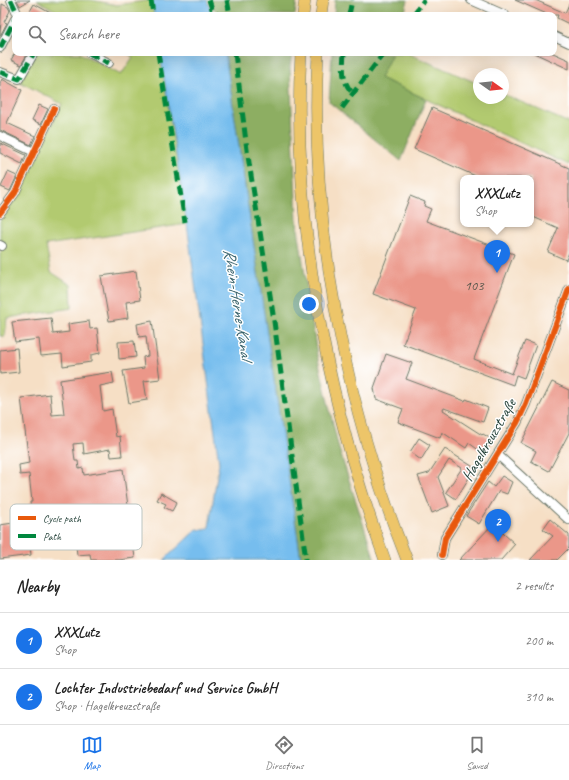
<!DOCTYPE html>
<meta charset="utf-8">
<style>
body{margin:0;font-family:Caveat,sans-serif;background:#f2f2f2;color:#222}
.compass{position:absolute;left:473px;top:68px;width:36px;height:36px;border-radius:50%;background:#fff;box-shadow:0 4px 16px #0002;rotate:105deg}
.you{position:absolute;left:309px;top:304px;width:14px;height:14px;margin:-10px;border:3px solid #fff;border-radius:50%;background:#1a73e8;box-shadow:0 0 0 6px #1a73e833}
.badge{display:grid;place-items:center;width:26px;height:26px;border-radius:50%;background:#1a73e8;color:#fff;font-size:13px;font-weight:700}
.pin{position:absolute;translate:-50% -33px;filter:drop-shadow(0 1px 2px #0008)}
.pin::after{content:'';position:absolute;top:21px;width:14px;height:12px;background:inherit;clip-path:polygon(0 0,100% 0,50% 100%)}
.popup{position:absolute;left:460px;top:175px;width:74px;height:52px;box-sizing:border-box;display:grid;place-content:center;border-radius:8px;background:#fff;filter:drop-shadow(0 1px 3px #0005);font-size:13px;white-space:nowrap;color:#767676}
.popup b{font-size:15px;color:#222}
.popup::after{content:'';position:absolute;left:50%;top:100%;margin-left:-8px;border:8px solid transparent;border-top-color:#fff}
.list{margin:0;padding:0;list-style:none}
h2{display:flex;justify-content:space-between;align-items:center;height:52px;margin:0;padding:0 16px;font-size:17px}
h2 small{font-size:13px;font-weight:400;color:#767676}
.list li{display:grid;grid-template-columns:26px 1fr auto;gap:12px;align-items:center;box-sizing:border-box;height:56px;padding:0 16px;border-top:1px solid #e0e0e0}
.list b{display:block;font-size:15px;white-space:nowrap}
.list p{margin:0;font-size:13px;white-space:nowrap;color:#767676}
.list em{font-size:13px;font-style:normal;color:#767676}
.icon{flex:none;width:22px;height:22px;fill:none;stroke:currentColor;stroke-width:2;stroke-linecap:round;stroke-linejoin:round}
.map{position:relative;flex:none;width:569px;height:560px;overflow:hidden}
.search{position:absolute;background:#fff;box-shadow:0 4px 16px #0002;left:12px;right:12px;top:12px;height:44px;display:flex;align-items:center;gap:10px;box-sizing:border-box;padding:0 14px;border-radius:8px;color:#767676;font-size:15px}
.sheet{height:164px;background:#fff}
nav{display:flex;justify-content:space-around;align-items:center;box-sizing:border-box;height:56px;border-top:1px solid #e0e0e0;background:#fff;font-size:11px;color:#767676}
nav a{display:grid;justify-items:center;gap:2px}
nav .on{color:#1a73e8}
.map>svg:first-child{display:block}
.green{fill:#b2ca6f;stroke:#688452}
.forest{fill:#8dae62;stroke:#56764b}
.water{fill:#76bdee;stroke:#4a7d91}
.building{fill:#eb9789}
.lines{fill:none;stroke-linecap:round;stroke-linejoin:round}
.minor-casing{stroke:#6a7667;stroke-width:10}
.highway-casing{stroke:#6a7667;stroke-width:12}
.minor{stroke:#fff;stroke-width:8}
.highway{stroke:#edc569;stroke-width:11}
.quiet{stroke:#00873e;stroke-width:5;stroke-dasharray:10 5;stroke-linecap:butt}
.cycleway-casing{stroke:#fff;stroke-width:8}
.cycleway{stroke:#e8590c;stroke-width:6}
.labels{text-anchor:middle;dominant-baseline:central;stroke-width:3;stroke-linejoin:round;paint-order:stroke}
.number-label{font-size:14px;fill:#525449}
.street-label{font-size:16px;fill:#1f3d34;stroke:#fff}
.water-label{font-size:17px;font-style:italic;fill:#39636c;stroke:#fff}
.key{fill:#fff;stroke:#bcc5c2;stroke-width:1}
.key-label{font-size:11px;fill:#1f3d34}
</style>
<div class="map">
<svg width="569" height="560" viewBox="0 0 569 560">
<rect width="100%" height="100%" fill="#fff"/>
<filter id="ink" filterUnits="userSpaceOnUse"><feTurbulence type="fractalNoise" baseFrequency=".025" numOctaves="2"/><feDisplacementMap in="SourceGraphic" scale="8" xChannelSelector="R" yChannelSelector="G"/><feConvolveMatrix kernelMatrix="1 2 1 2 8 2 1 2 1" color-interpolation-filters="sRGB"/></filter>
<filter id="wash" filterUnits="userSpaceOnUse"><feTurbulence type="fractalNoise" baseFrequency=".012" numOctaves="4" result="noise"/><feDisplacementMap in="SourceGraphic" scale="16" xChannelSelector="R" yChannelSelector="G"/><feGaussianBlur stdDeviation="0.9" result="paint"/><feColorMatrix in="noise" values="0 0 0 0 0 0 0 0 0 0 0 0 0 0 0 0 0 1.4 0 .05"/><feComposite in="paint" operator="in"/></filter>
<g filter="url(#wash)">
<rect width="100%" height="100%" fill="#f6dfc5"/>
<!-- green -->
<path class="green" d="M37,0h54l26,5 35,-5 2,15h-91z
M34,53h46l41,22 12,-18 -6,-4h33l27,171 -141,21 5,27 20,13 1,23 -65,10 -2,18h-5v-82l5,-11 -5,-4v-18l22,-33 40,-84 -42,-22z
M392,53h15l72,31v14h24v-4l66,29v42l-189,-87z"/>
<!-- forest -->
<path class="forest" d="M210,0h87l-2,15h-75l-7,-7z
M335,0h73l-4,15h-70z
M225,53h67l-2,14 7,155 20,133 22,94 36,111h-74z
M332,53h60l-12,25 46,21 -25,62 -72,-59z"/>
<!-- water -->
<path class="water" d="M152,0h55l6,15h-59z
M160,53h65l76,507h-137l33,-31 8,1 4,-3 10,-64 -32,-239z"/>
<g id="blocks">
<!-- building -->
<path class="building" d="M17,0h13l-10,6z
M515,0h20l30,13 4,-9v20l-12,-6 1,-3h-9z
M2,4l6,3 2,4 -6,11 3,1 -7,13z
M34,4l20,11h-20l-5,-2z
M15,53h13l-7,12 -10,-5z
M534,53h19l16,7v9z
M2,79l20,11 -15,33 28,13 -4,9 -31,-15v-47z
M39,105l9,4 -7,15 -9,-4z
M432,108l137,60v84l-3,8 -18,-8 10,-24 -27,-12v-38h-51l-66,-29z
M0,143l26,12 -4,9 -22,-11z
M8,172l9,4 -7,15 -9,-4z
M410,196l15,6 -1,4 7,3 -5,12 88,33 -40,105 38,15 13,-33 11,4 -12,33 -8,-3 -3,10 -110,-41 13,-34 -43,-16z
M136,271l4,29 -14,2 2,16 -19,3 -8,-45z
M51,318l2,16 16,-2 -1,-8 21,-3 1,8 7,-1 3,25 -9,2v7l-28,4 -1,-12 -21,2 -2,-17 -24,3 -3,-20z
M152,321l8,58 -16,2 3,19 -18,3 -6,-32 21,-3 -1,-11 5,-1 -2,-20 -7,1 -2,-13z
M134,341l2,16 -17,2 -1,-17z
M17,348l2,24 -19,2v-24z
M386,354l26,9 -6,16 59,22 1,-2 22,9 -5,14 -39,-14 -1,2 39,25 1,-1 10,6 -9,14 -15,-11 -3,5 -24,-16 -2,6 -42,-16 5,-13 -27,-10 -2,-11z
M112,372l2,11 -14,3 3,25 9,-2 4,28 4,-1 2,20 -11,1 -1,-8 -26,5 -1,-11 -10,1 2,17h3l1,8 4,-1 1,7 39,-6 12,89 -17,2h-27l-1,-6 -13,1 -2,-19 -24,3v6l-21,2 1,8 -31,4v-34l26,-4 1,7 44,-6 -2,-14 -9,1v-2l-29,4 -1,-9h2l-3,-28 -9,1 -1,-10 10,-2 -8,-65 29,-4 2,21 12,-1 -4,-34z
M552,382l17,8v43l-20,38 -18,-10 5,-10 -15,-8z
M419,438l11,7 -9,15 -11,-8z
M445,449l30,19 -19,31 -10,-7 16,-24 -13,-8 -11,17 11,29 -17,7 -14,-37 11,-3z
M502,476l10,6 -5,12 -8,-3 -20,33 -13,-8 22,-34 6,5z
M161,493l16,9 -5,9 -8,-4 2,-3 -9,-4z
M550,519l19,16v13l-12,12h-27l23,-24 -10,-7z
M493,524l22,20 -14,16h-42z"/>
</g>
</g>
<g filter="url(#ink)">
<use href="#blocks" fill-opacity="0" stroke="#6a7667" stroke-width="1"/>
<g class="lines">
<defs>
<path id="minor" d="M11,0l7,15
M471,0l34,15
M554,36l15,7
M0,48l15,-29
M89,53l20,10
M0,72l19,7 15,-26
M0,136l34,16
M0,213l15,-20 39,-84
M0,245l2,1
M498,455l71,65
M442,555l3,-17 72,-115 9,-19 43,-115"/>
<path id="highway" d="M303,15l2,-15
M321,15l2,-15
M301,53c-10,167 27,351 84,507
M318,53c-9,170 26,349 89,507"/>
</defs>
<!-- minor casing -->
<use href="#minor" class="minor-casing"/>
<!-- highway casing -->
<use href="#highway" class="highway-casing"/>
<!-- minor -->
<use href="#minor" class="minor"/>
<!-- highway -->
<use href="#highway" class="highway"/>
<!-- quiet -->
<path class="quiet" d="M11,0l7,15
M151,0l2,15
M209,0l3,9 6,6
M227,0l3,15
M349,15l3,-15
M413,15l11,-15
M0,48l15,-29
M89,53l20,10
M158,53l27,169
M235,53l12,97 26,164 33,246
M344,53c-1,15 -3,30 10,41
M0,72l19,7 15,-26
M342,108l42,-55"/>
<defs>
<path id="cycleway" d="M0,213l15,-20 39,-84
M442,555l3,-17 72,-115 9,-19 43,-115"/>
</defs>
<!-- cycleway casing -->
<use href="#cycleway" class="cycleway-casing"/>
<!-- cycleway -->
<use href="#cycleway" class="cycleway"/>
</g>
</g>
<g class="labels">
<!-- number labels -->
<g class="number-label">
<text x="474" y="285">103</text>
</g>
<!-- street labels -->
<g class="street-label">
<text transform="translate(489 440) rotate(-60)">Hagelkreuzstraße</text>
</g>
<!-- water labels -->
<g class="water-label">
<text transform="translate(238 304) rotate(81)">Rhein-Herne-Kanal</text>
</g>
</g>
<!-- legend -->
<rect x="10" y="504" width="132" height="46" rx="6" class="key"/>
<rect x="18" y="516" width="18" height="4" fill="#e8590c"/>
<rect x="18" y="534" width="18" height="4" fill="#00873e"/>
<g class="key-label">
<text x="43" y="522">Cycle path</text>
<text x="43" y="540">Path</text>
</g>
</svg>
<svg class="compass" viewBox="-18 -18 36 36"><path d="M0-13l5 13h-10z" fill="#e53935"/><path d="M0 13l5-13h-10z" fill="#767676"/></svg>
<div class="you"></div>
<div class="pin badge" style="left:497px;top:273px">1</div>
<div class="popup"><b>XXXLutz</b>Shop</div>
<div class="pin badge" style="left:498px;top:542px">2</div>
<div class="search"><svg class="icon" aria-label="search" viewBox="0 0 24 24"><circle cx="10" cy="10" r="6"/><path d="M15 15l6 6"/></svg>Search here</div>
</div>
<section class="sheet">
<h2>Nearby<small>2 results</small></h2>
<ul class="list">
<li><span class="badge">1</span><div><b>XXXLutz</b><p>Shop</p></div><em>200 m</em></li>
<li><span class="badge">2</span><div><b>Lochter Industriebedarf und Service GmbH</b><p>Shop · Hagelkreuzstraße</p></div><em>310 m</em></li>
</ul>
</section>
<nav>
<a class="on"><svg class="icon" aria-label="map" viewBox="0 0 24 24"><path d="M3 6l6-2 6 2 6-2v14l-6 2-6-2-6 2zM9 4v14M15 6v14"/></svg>Map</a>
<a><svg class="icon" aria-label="directions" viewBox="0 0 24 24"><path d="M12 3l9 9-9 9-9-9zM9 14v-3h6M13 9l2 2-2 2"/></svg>Directions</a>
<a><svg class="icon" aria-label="saved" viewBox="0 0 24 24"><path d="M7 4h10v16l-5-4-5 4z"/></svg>Saved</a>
</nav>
